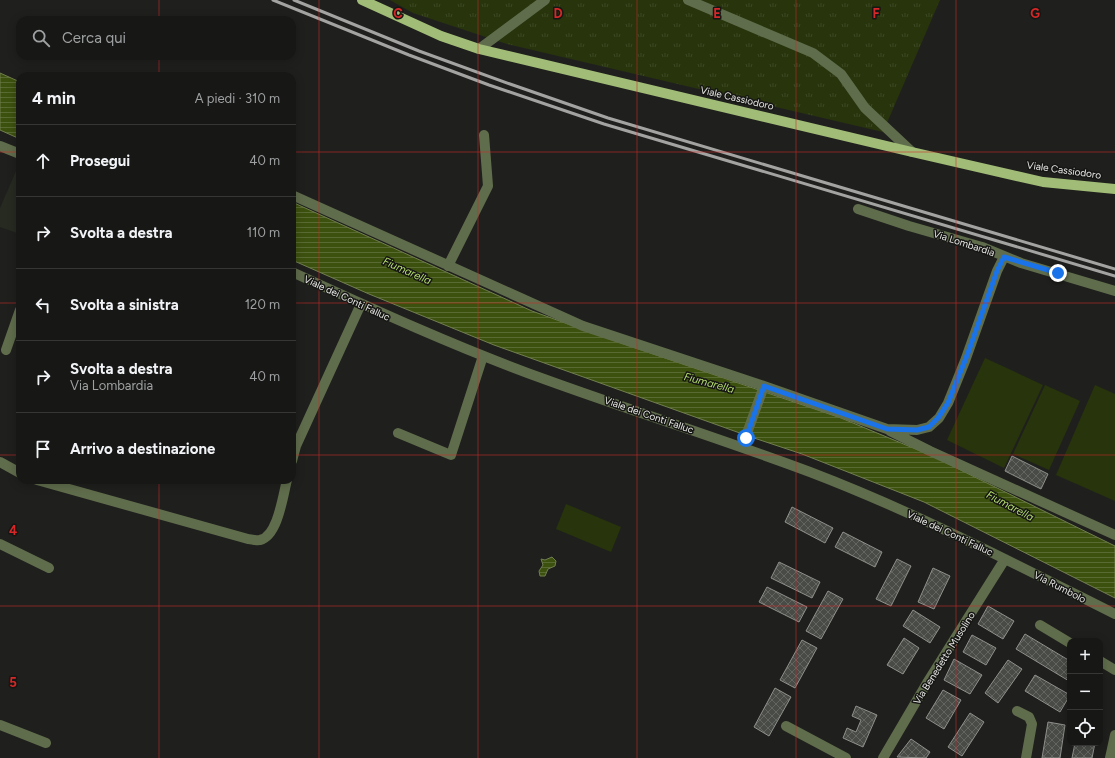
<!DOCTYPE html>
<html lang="it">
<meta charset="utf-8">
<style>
body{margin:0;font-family:Figtree,sans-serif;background:#242523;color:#f1f3f6}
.controls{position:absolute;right:12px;bottom:12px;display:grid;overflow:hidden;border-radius:8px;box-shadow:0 2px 10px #0003}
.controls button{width:36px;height:36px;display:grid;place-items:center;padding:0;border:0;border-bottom:1px solid #363735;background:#171816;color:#f1f3f6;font:20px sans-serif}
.stop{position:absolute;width:12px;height:12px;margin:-9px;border:3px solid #1a73e8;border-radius:50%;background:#fff}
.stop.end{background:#1a73e8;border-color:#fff;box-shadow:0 1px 4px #0008}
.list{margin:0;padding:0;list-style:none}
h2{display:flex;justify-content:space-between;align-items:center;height:52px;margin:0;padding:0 16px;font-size:17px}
h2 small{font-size:13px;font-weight:400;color:#9ea0a1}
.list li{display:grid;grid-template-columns:26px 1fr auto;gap:12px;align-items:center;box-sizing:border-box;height:72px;padding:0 16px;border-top:1px solid #363735}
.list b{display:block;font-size:15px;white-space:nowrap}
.list p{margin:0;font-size:13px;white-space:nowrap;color:#9ea0a1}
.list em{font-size:13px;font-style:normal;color:#9ea0a1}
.icon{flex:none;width:22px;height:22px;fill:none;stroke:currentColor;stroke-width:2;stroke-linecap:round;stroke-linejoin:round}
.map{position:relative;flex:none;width:1115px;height:758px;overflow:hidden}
.search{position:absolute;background:#171816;box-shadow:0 2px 10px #0003;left:16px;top:16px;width:280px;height:44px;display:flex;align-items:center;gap:10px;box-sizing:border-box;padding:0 14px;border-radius:12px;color:#9ea0a1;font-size:15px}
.panel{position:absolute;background:#171816;box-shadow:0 2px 10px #0003;left:16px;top:72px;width:280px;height:412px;border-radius:12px}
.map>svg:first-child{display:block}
.built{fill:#262a21}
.grass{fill:url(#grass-tufts)}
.pitch{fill:#27340c}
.water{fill:url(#water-rules);stroke:#707e4f}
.building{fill:url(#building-cross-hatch);stroke:#8f908c}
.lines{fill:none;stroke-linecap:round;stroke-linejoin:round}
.minor{stroke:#606d4c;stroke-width:10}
.major{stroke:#a1bc76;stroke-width:10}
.rail{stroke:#a3a3a1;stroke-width:3}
.route{stroke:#1a73e8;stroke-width:5}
.grid{fill:none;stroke:#d62828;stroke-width:1;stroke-opacity:0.55}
.labels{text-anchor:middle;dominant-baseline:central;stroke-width:3;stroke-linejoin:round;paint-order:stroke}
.street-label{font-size:10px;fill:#e7e7e5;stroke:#161714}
.water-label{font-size:11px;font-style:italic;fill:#b6dd6f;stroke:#161714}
.grid-label{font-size:13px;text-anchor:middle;font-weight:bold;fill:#d62828;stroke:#161714;stroke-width:3;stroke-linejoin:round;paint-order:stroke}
</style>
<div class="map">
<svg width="1115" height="758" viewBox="0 0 1115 758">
<defs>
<pattern id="grass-tufts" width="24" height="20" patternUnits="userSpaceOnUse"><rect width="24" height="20" fill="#27340c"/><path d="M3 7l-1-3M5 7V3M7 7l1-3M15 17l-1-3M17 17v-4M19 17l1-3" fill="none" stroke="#3c4824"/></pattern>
<pattern id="water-rules" width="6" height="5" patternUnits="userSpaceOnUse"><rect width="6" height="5" fill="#3d510f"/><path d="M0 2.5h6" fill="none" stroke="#596a32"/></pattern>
<pattern id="building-cross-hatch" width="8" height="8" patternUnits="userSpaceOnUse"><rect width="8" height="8" fill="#494b47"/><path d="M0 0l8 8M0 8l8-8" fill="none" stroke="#636561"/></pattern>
</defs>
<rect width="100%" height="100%" fill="#1f201d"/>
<!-- built -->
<path class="built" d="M20,162v72l-20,-7v-19z"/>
<!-- grass -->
<path class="grass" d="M390,0h550l-57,132 -376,-88 -94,-31z"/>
<!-- pitch -->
<path class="pitch" d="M985,358l58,27 -39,83 -57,-28z
M1045,385l35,16 -31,69 -36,-16z
M1095,385l20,9v107l-59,-26z
M566,504l55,23 -10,25 -55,-23z"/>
<!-- water -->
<path class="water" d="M0,73l20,9v57l-20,-9z
M292,202l240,109 83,30 226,77 89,37 185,91v52l-191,-96 -122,-48 -51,-17 -257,-92 -125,-51 -77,-34z
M552,557l4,4 -1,5 -7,3 -3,7h-5l-1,-5 4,-6 -2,-6 4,1z"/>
<!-- building -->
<path class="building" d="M1012,456l36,18 -7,15 -36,-18z
M792,507l41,21 -8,15 -40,-21z
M843,532l39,20 -7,15 -40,-20z
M897,559l14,7 -20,40 -15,-7z
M779,562l41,20 -8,16 -41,-20z
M933,568l17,8 -16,33 -16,-7z
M767,587l40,20 -8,15 -40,-20z
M828,591l15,8 -22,40 -15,-8z
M988,606l26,15 -11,18 -25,-15z
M913,610l27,17 -10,16 -27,-17z
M1025,634l45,27v18l-1,2 -53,-32z
M972,635l24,13 -10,17 -23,-13z
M904,638l15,10 -16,26 -16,-9z
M802,640l15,8 -22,40 -15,-8z
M954,659l28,16 -12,19 -26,-14z
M1008,660l14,9 -24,34 -13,-10z
M1035,675l35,20 -10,17 -35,-21z
M775,688l16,9 -22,39 -15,-9z
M943,690l18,10 -17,29 -18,-11z
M856,706l21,9 -14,32 -20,-9 4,-10 9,4 5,-12 -9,-4z
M970,713l14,9 -22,34 -14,-9z
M1048,722l17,3 -5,33h-18z
M911,739l19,13 -4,6 -29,-1z
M1075,743h20l-3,15h-20z"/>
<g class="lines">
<!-- minor -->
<path class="minor" d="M688,0l125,53 28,21 24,34 47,44
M479,49l66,-49
M0,146l20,8
M292,195l291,131 181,60 123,43 30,1 12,-3 10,-9 9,-15 17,-42 32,-90 7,-14
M858,209l51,17 73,21 39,16 94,28
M448,266l40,-80 -4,-51
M292,272c83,38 166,76 252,107 88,32 178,60 266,93 105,40 205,92 305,142
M6,350l14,-40
M890,431l40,20 185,84
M398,433l53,22 32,-99
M742,447l22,-61
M292,461l4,-15 65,-142
M0,462l20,11
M37,480l211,59c3,0 9,2 12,1 18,-4 23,-45 27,-60
M0,544l49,24
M1040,625l30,18
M1100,661l15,9
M1017,711l12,6 3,7 -6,34
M0,725l46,18
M786,726l60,32
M883,758l44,-75 78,-124
M1110,758l5,-23"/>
<!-- major -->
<path class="major" d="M362,0l79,36 38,13 433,103 131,30 72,7"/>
<!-- rail -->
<path class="rail" d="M273,0l136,55 80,30 115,39 511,152
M294,0l125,51 91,33 98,34 507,151"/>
</g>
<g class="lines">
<!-- route -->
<path class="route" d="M746,438l18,-52 123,43 30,1 12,-3 9,-9 10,-15 20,-50 29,-82 7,-14 54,16"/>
</g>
<!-- grid -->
<path class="grid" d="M159,0v20M319,0v758M478,0v758M637,0v758M796,0v758M956,0v758M159,56v20M0,152h20M292,152h823M0,303h20M292,303h823M0,455h20M292,455h823M159,480v278M0,606h1115"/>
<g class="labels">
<!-- street labels -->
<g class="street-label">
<text transform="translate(737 98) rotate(13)">Viale Cassiodoro</text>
<text transform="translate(1064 170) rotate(8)">Viale Cassiodoro</text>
<text transform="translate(964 243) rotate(18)">Via Lombardia</text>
<text transform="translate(347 298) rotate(25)">Viale dei Conti Falluc</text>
<text transform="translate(649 415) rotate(19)">Viale dei Conti Falluc</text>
<text transform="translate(950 533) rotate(25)">Viale dei Conti Falluc</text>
<text transform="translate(1060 587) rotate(27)">Via Rumbolo</text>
<text transform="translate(944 658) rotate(-58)">Via Benedetto Musolino</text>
</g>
<!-- water labels -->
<g class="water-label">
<text transform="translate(407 271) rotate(24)">Fiumarella</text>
<text transform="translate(709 383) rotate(15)">Fiumarella</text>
<text transform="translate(1010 506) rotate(28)">Fiumarella</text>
</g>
</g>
<g class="grid-label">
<text x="398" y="18">C</text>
<text x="558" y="18">D</text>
<text x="717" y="18">E</text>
<text x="876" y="18">F</text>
<text x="1035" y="18">G</text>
<text x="13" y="535">4</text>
<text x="13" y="687">5</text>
</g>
</svg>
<div class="controls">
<button>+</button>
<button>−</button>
<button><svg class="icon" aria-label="locate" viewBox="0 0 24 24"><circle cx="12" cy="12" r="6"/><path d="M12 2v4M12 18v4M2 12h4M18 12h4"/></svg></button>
</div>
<div class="stop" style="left:746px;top:438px"></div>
<div class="stop end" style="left:1058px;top:273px"></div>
<div class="search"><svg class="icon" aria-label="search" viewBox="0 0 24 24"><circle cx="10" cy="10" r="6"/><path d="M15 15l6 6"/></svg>Cerca qui</div>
<section class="panel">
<h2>4 min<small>A piedi · 310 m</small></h2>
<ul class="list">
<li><svg class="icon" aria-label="ahead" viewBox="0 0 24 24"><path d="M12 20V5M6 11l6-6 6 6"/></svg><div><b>Prosegui</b></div><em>40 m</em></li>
<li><svg class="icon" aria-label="right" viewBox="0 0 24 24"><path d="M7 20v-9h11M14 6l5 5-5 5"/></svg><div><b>Svolta a destra</b></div><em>110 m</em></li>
<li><svg class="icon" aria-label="left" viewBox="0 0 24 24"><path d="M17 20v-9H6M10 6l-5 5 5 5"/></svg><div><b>Svolta a sinistra</b></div><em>120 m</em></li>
<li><svg class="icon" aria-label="right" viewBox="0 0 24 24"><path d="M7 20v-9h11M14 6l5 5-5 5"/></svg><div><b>Svolta a destra</b><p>Via Lombardia</p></div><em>40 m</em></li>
<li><svg class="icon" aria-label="arrive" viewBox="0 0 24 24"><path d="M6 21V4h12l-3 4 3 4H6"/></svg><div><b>Arrivo a destinazione</b></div></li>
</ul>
</section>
</div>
